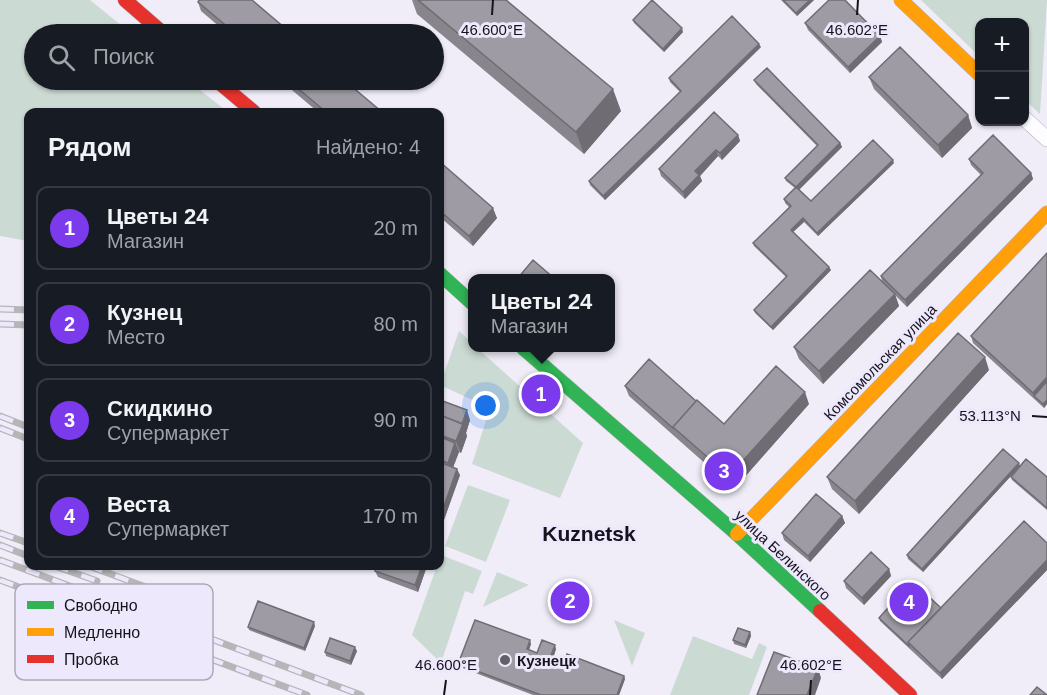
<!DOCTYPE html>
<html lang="ru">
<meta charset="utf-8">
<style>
body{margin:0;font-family:Helvetica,sans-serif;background:#20242c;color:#f1f3f6}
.controls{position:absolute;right:18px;top:18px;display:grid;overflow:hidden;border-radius:12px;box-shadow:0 2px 4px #0004}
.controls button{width:54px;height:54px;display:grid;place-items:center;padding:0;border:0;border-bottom:2px solid #363941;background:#171b24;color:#f1f3f6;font:30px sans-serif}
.you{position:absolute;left:486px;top:406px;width:21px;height:21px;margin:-15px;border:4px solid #fff;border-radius:50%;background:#1a73e8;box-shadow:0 0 0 9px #1a73e833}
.badge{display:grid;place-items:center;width:39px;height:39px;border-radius:50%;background:#7c3aed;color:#fff;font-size:20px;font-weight:700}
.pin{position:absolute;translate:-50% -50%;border:3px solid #fff;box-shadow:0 2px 6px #0006}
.popup{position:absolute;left:468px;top:274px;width:147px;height:78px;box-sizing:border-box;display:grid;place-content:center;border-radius:12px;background:#171b24;filter:drop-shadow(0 2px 4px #0005);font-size:20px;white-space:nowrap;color:#9ea1a6}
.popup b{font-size:22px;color:#f1f3f6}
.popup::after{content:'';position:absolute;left:50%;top:100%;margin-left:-12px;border:12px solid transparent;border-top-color:#171b24}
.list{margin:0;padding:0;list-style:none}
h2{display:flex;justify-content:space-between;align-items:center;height:78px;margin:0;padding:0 24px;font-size:26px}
h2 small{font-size:20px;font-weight:400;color:#9ea1a6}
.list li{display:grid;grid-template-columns:39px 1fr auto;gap:18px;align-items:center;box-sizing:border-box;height:84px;margin:0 12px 12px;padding:0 12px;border:2px solid #363941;border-radius:12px}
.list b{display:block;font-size:22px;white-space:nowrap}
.list p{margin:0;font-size:20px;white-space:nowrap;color:#9ea1a6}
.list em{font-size:20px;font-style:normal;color:#9ea1a6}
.icon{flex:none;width:33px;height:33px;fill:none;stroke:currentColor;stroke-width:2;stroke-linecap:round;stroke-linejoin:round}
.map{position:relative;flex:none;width:1047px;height:695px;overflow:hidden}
.search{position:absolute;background:#171b24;box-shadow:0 2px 4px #0004;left:24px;top:24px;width:420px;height:66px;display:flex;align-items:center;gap:15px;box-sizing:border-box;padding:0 21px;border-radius:33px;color:#9ea1a6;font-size:22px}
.panel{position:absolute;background:#171b24;box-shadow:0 2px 4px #0004;left:24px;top:108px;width:420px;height:462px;border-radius:12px}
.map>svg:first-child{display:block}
.green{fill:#ccdad4}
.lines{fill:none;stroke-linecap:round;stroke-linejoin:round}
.street-casing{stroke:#b6b3bd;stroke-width:16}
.fast-casing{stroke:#b6b3bd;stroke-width:15}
.slow-casing{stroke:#b6b3bd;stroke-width:15}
.jam-casing{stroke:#b6b3bd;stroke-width:15}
.street{stroke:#fdfcfe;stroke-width:15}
.fast{stroke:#30b455;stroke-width:14}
.slow{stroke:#ff9f0a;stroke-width:14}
.jam{stroke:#e5322d;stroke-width:14}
.rail-casing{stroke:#b6b5b8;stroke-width:7}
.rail{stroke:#eee8fd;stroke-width:4.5;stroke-dasharray:14;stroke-linecap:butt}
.wall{fill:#88858d}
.shaded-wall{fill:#6f6c73}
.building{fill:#9e9ba4;stroke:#6f6c73;stroke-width:1.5}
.ticks{fill:none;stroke:#15131b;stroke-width:2}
.poi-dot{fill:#625f68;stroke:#eee8fd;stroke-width:2}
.labels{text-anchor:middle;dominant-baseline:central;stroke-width:6;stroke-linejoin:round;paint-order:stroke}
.street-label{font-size:15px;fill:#15131b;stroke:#eee8fd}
.poi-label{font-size:15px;font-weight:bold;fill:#15131b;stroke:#eee8fd;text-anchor:start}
.district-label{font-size:21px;font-weight:bold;fill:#15131b;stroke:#eee8fd}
.key{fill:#eee8fd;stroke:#ada8b9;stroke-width:1.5}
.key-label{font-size:16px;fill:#15131b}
.ticks-label{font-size:15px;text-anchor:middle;fill:#15131b;stroke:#eee8fd;stroke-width:6;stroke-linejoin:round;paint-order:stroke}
</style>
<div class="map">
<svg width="1047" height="695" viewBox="0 0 1047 695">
<rect width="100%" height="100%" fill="#f0edf8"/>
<!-- green -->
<path class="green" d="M0,0h90l42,34h-98v46h153l41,32h-200v129l-28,-5z
M921,0h126l-7,114 -15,-14 -1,-78h-44l-1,34z
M459,331l13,12v5h5l106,95 -23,55 -88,-34 18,-56 -50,-23z
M468,485l42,15 -24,62 -41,-16z
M441,555l41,16 -9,23 -8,-3 -24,72 -29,-28 25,-69h3z
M497,572l32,13 -46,22z
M570,583l8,1 10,10 1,15 -12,-4v-5l-3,-4h-6l-4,4 -11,-5 10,-11z
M614,620l31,13 -13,33z
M693,636l59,23 7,-16 8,4 -18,48h-79z"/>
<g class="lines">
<defs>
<path id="street" d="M1024,118l23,21"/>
<path id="fast" d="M440,274l32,29
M523,348l214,186 83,77"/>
<path id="slow" d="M901,0l79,75
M737,534l310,-321"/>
<path id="jam" d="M125,0l39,34
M216,80l38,32
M820,611l90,84"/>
</defs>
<!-- street casing -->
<use href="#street" class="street-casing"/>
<!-- fast casing -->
<use href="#fast" class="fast-casing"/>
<!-- slow casing -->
<use href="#slow" class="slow-casing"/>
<!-- jam casing -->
<use href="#jam" class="jam-casing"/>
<!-- street -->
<use href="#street" class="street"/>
<!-- fast -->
<use href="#fast" class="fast"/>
<!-- slow -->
<use href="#slow" class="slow"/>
<!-- jam -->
<use href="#jam" class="jam"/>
<defs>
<path id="rail" d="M0,309l28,1
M0,324l28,1
M0,416l28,11
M0,428l28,11
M0,533l28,10
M0,545l28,11
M0,560l361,135
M55,566l42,15
M89,566l89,33
M0,580l307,115"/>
</defs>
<!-- rail casing -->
<use href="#rail" class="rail-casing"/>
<!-- rail -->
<use href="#rail" class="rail"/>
</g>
<!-- wall -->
<path class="wall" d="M412,0h94l115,111 -37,43 -167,-140z
M781,0h33l-17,16z
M198,2l94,32h-64l-27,-23z
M633,20l50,12 -19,20 -30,-29z
M805,23l75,13 2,6 -32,31 -42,-43z
M761,47l-156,153 -15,-15 -1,-4 91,-89 -10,-10 -1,-4z
M869,77l99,38 4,13 -30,30 -68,-69z
M280,80h64l38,32h-64z
M754,80l86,63 2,4 -43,42 12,12 83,-38 -76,73 -14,-14 -11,10 38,38 -58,60 -18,-17 -1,-3 32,-33 -32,-31 -1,-3 36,-36 -4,-4 -1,-4 11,-11 -9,-7 -1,-3 32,-32 -61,-62z
M738,135l2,6 -18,19 -4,-4 -18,20 2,5 -17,18 -24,-23 -2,-7z
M969,159l62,14 2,6 -126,128 -12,-12 4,11 -76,78 -24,-25 -5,-12 88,-65 -1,-6 100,-101 -10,-10z
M440,162l57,56 -24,28 -33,-29z
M1047,253v151l-3,4 -71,-65 -2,-7z
M989,370l-130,144 -27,-25 -5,-12z
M625,386l71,15 28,23 85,-20 -75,85 -105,-93z
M440,400l30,20 -4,13 1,3 -6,17 -2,-1 -6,15 7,8 -20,56z
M1020,466l-97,106 -15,-13 -1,-4z
M1011,477h36v33l-35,-30z
M842,516l3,7 -35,39 -26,-22 -2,-7z
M1047,543v27l-105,109 -62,-58 -1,-3 62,-10z
M377,566h50l-9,26 -40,-15 -3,-6z
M889,569l2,7 -27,29 -18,-17 -2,-7z
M315,626l-10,25 -56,-21 -1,-3z
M750,632l1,4 -5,12 -12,-4 -1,-4z
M531,644l-2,6 8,3 19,-4 -3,10 11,4 60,13 1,3 -6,16h-86l-73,-28 -2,-3z
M357,651l-6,14 -25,-9 -1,-4z"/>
<!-- shaded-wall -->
<path class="shaded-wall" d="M810,0h4l-17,16 -1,-3z
M682,28l1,4 -19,20 -1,-3z
M880,36l2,6 -32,31 -2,-6z
M759,44l2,3 -156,153 -2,-4z
M613,89l8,22 -37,43 -8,-22z
M968,115l4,13 -30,30 -4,-13z
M738,135l2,6 -18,19 -2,-7z
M840,143l2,4 -44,44 -2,-4z
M716,150l2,6 -18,20 2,5 -17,18 -2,-7 12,-21z
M893,160l1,3 -76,73 -1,-3z
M1031,173l2,6 -126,128 -2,-7z
M493,208l4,10 -24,28 -4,-10z
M803,218l1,4 -12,11 -1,-3z
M829,267l2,3 -58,60 -2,-3z
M895,294l4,12 -76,78 -4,-13z
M985,357l4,13 -130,144 -4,-13z
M1047,377v9l-13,10 -1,-3z
M805,392l4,12 -75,85 -5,-13z
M1047,400v4l-3,4 -1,-4z
M467,410l3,10 -4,13 1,3 -6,17 -5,-12z
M455,443l4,9 -8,21 -3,-10z
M1019,463l1,3 -97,106 -1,-3z
M457,469l3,6 -20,56v-13z
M842,516l3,7 -35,39 -2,-6z
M1047,560v10l-105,109 -2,-6z
M422,566h5l-9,26 -3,-7z
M889,569l2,7 -27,29 -2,-7z
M314,622l1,4 -10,25 -1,-3z
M750,632l1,4 -5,12 -1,-3z
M530,640l1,4 -3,8 -1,-3z
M555,645l1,4 -4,12 -2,-3z
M355,647l2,4 -6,14 -1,-4z
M818,668l3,10 -6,17h-8z
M624,676l1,3 -6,16h-2z"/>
<!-- building -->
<path class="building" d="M199,0h53l40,34h-56l-38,-32z
M418,0h88l107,89 -37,43z
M652,0l30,28 -19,21 -30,-29z
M783,0h27l-14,13z
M829,0h16l35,36 -32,31 -43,-44z
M732,16l27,28 -156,152 -14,-15 92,-90 -12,-13z
M900,47l68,68 -30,30 -69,-68z
M767,68l73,75 -44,44 15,14 62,-61 20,20 -76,73 -14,-15 -12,12 38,37 -58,60 -17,-17 33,-34 -34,-33 38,-37 -7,-7 12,-12 -11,-9 33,-33 -64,-65z
M288,80h56l38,32h-56z
M714,112l24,23 -18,18 -4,-3 -21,21 4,4 -16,17 -24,-23z
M993,135l38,38 -126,127 -24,-24 102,-103 -14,-14z
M440,162l53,46 -24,28 -29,-25z
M1047,253v124l-14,16 -62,-57z
M533,260l22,19h-38z
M870,270l25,24 -76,77 -25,-24z
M958,333l27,24 -130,144 -28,-24z
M649,359l47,42 -23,26 1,2 -49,-43z
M776,366l29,26 -76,84 -56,-49 24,-27 27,24z
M1047,381v19l-4,4 -9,-8z
M440,400l27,10 -5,14 -22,-9z
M440,415l23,9 -7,17 -16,-6z
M441,437l14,6 -7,20 -8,-3v-19z
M1003,449l16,14 -97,106 -15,-14z
M1026,459l21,18v31l-36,-31z
M440,462l17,7 -17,49z
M816,494l26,22 -34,40 -26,-23z
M1024,521l23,22v17l-107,113 -32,-31z
M871,552l18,17 -27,29 -18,-17z
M377,566h45l-7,19 -40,-14z
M912,581l29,27 -33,34 1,4 -30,-28z
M258,601l56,21 -10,26 -56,-21z
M475,620l55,20 -3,9 10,4 5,-13 13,5 -5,13 14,5 3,-9 57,22 -7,19h-76l-83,-31z
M738,628l12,4 -5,13 -12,-5z
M330,638l25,9 -5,14 -25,-9z
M774,652l44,16 -11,27h-50z
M1037,687l10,8h-17z"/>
<!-- ticks -->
<path class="ticks" d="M492,15l1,-15M857,15l1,-15M1032,416l15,1M444,695l2,-15M810,695l1,-15"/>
<!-- markers -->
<circle class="poi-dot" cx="505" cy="660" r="6"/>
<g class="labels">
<!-- street labels -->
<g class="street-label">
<text transform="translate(880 362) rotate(-46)">Комсомольская улица</text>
<text transform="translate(783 555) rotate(43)">улица Белинского</text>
</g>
<!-- poi labels -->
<g class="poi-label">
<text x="517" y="660">Кузнецк</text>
</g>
<!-- district labels -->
<g class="district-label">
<text x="589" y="533">Kuznetsk</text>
</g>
</g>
<!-- legend -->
<rect x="15" y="584" width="198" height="96" rx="9" class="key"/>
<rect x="27" y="601" width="27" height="8" fill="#30b455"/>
<rect x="27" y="628" width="27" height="8" fill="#ff9f0a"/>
<rect x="27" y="655" width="27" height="8" fill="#e5322d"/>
<g class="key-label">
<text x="64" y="611">Свободно</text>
<text x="64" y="638">Медленно</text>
<text x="64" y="665">Пробка</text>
</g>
<g class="ticks-label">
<text x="492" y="35">46.600°E</text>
<text x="857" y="35">46.602°E</text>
<text x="990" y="421">53.113°N</text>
<text x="446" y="670">46.600°E</text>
<text x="811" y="670">46.602°E</text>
</g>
</svg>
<div class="controls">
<button>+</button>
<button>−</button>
</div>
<div class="you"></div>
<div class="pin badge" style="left:541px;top:394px">1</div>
<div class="popup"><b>Цветы 24</b>Магазин</div>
<div class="pin badge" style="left:570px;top:601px">2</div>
<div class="pin badge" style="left:724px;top:471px">3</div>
<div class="pin badge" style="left:909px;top:602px">4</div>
<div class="search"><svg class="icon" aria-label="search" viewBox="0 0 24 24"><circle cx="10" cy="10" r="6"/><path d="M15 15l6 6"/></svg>Поиск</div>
<section class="panel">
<h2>Рядом<small>Найдено: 4</small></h2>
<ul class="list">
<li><span class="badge">1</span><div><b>Цветы 24</b><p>Магазин</p></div><em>20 m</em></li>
<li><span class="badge">2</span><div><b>Кузнец</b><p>Место</p></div><em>80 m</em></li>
<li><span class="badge">3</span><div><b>Скидкино</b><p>Супермаркет</p></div><em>90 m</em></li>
<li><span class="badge">4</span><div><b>Веста</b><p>Супермаркет</p></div><em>170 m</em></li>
</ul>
</section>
</div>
